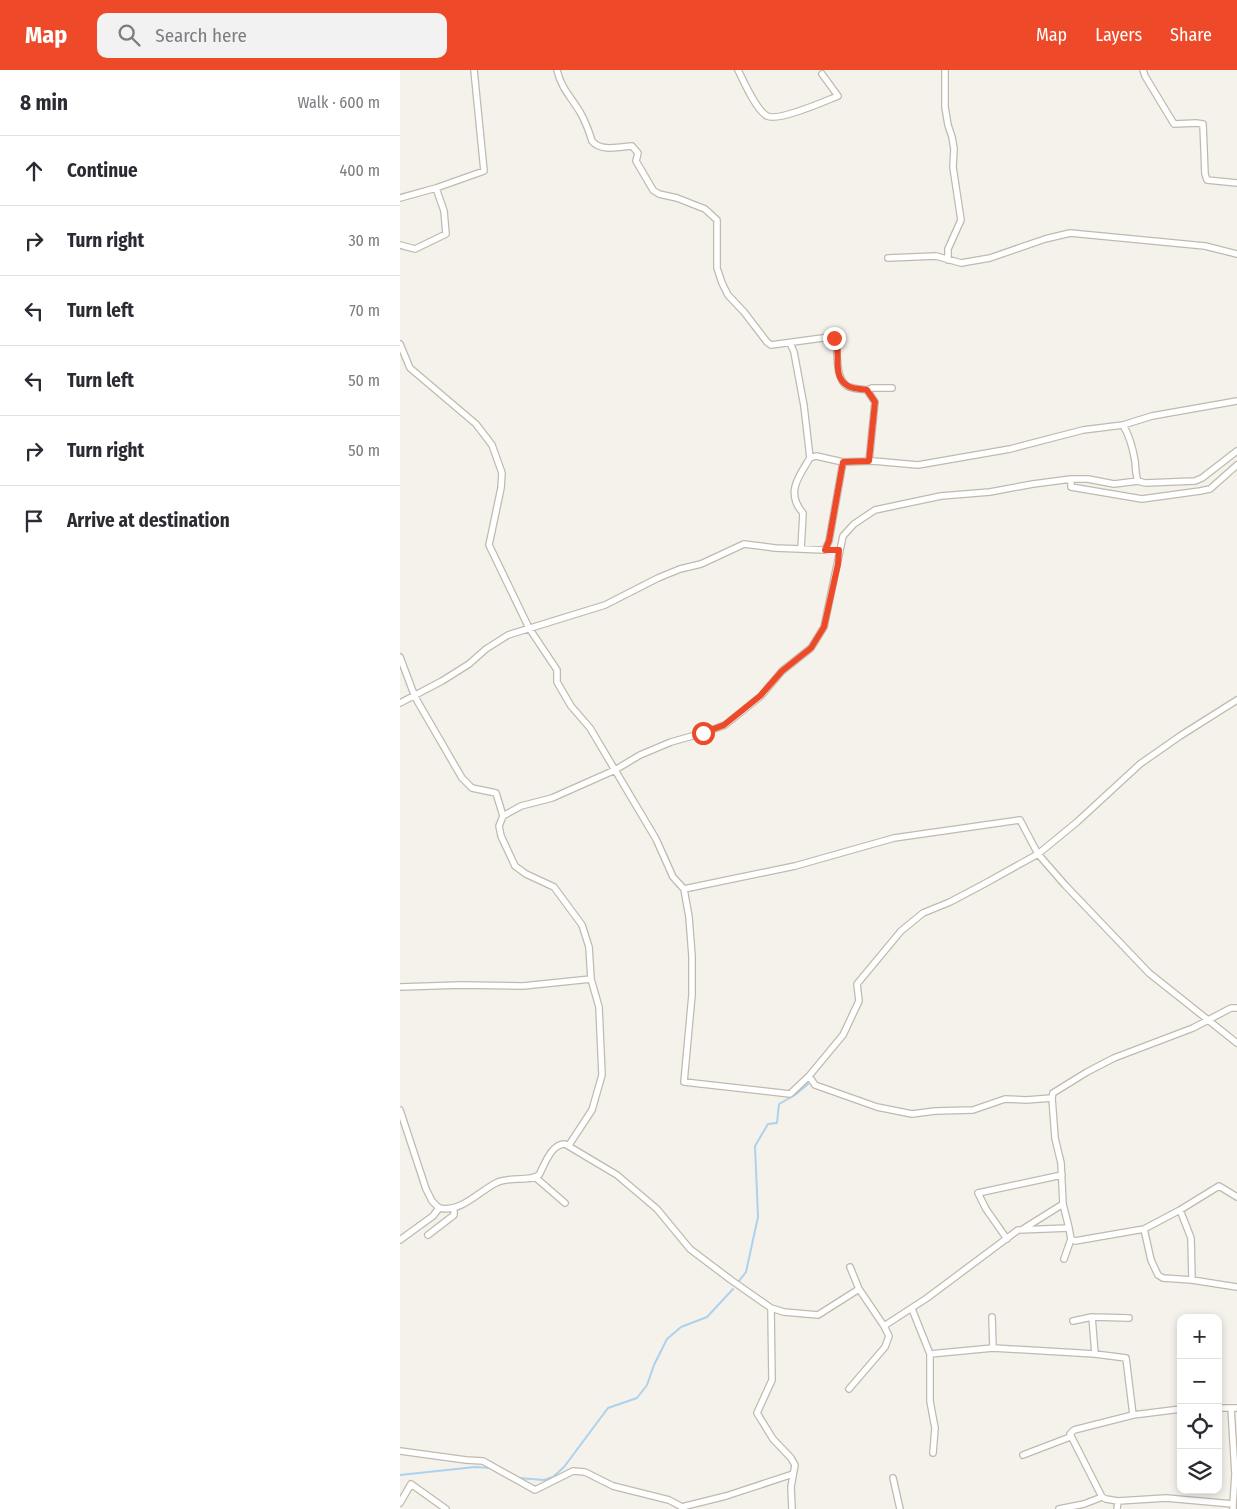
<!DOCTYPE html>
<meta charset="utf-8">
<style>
body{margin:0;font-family:"Fira Sans Condensed",sans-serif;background:#f2f2f3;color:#2b2b33}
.controls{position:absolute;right:15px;bottom:15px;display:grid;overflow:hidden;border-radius:10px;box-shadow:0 2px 8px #0003}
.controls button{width:45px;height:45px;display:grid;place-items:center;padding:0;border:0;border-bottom:1px solid #e1e1e2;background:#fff;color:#2b2b33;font:25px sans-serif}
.stop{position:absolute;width:15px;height:15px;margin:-11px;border:4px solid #ee4929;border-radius:50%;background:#fff}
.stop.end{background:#ee4929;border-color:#fff;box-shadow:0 1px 5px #0008}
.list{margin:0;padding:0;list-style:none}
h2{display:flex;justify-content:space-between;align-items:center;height:65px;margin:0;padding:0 20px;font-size:21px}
h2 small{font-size:16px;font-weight:400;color:#7c7c81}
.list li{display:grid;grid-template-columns:32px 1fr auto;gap:15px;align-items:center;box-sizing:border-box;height:70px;padding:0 20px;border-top:1px solid #e1e1e2}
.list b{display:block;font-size:19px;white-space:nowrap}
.list em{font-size:16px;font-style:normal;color:#7c7c81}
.icon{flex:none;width:28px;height:28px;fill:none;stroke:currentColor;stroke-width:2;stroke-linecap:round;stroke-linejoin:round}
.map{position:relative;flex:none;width:837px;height:1439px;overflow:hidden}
header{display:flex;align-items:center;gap:30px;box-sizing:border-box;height:70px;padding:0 25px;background:#ee4929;color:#fff}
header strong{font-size:24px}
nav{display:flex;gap:28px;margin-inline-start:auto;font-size:18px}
.search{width:350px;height:45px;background:#f2f2f3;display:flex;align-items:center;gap:12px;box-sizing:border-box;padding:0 18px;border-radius:10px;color:#7c7c81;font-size:19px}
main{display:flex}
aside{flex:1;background:#fff}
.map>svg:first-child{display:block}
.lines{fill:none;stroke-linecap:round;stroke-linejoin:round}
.stream{stroke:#acd2ed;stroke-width:2}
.minor-casing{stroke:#c0baae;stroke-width:8}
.minor{stroke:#fff;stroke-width:5.5}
.route{stroke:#ee4929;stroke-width:6}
</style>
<header>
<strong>Map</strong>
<div class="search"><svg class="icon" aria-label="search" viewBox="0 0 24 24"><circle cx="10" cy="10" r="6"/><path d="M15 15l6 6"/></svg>Search here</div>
<nav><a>Map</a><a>Layers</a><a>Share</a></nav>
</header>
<main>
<aside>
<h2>8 min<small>Walk · 600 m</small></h2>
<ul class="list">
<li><svg class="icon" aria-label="ahead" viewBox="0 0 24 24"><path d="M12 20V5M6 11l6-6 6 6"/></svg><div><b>Continue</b></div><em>400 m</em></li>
<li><svg class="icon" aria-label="right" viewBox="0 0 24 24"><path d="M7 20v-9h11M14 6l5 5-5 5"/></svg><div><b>Turn right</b></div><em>30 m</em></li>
<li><svg class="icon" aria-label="left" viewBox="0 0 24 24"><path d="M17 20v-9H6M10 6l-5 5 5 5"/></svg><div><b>Turn left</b></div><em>70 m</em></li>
<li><svg class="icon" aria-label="left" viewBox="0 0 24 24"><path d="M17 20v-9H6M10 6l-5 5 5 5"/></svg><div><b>Turn left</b></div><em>50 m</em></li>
<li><svg class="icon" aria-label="right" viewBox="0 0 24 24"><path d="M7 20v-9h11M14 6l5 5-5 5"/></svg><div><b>Turn right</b></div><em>50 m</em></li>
<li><svg class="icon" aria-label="arrive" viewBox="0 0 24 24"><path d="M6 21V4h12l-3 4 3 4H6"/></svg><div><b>Arrive at destination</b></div></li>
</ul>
</aside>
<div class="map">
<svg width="837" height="1439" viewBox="0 0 837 1439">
<rect width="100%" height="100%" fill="#f5f2ec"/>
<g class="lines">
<!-- stream -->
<path class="stream" d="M339,1211l7,-9 12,-55 -3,-71 13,-22 9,-1 2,-19 16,-9 13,-11
M0,1405l75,-8 16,1
M119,1408l25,2 9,-3 11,-10 44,-59 29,-10 10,-13 7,-20 13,-26 14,-12 26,-10 26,-28"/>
<defs>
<path id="minor" d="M157,0c4,18 14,27 23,42 5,9 9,19 12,29 9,11 27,6 40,5l6,7 -2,8 17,29 6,4 18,4 28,11 12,11v48l5,15 6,12 16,17 23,30 4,3 59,-8 6,3c2,13 -1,38 11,46 5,3 14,3 20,4l8,12 -6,59
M338,0c6,12 18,40 29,46 11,6 58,-15 71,-20l-16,-22
M545,0v37l3,18 4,12 2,12 -1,18 8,53 -13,29v11
M743,0l2,6 29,48 22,-1 7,1 2,50 2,6 30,3
M0,128l36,-10 48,-17 -10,-101
M0,175l15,4 31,-15 -2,-23 -8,-23
M488,188l48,-2 25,7 29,-5 55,-19 25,-6 135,13 32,8
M390,273l4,9 10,54 6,52
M0,274l10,24 66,56 16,21 10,28 -1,15 -12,57 40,83 28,42v12l14,24 19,22 66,111 17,38 11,12 111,-23 99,-28 126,-18 18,34 27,31 84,88 88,70
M467,320l5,-2h20
M723,355l29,-9 85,-15
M671,409v8l71,12 58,-8 10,-2 27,-24
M401,479l2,-36c-18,-20 -4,-37 7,-55l6,-2 27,6
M0,587l15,40 47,81 10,10 24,5 7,23
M0,633l42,-22 27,-17 17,-15 22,-14 97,-30 53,-27 22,-9 21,-5 43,-20 31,4 50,2 4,-9 14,-79 30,-1 45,4 92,-16 73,-19 40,-5c6,10 10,24 12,36 1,7 0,13 3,20
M284,819l5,28 3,39v39l-8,87 106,12 19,-18 6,9 62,22 35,7 23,-3 38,-1 32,-11 21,1 26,-2 1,-5 34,-21 27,-14 79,-30 38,-20h6
M0,917l61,-2 62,1 68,-7
M409,1006l34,-41 16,-34 -2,-17 44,-53 22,-18 27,-11 34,-18 54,-30 39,-32 63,-58 40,-28 57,-36
M652,1028l3,40 6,25 2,41 6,24
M0,1040l26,79 6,12 7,7 -6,8 -33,24
M169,1075l23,-35 10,-35 -3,-68 -8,-28 -2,-32 -7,-22 -28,-38 -28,-13 -11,-8 -14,-30 -2,-10 4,-10 18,-10 31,-8 63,-28 25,-15 31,-13 32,-9 22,-8 36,-29 21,-25 29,-23 13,-21 19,-91 11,-12 21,-14 66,-14 49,-4 43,-8 38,-5h17l26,5 24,-3 7,2 50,-2 7,-3 35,-27
M135,1107l30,26
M39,1138c22,5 39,-16 57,-25 13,-7 33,-1 43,-8 6,-11 12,-31 26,-31l52,31 40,34 33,40 41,31 40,28 1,72 -15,33 16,26 18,19 4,7 -4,22 1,22
M780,1140l11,28 1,42
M623,1159l40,-25
M744,1159l7,31 7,15 5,3 29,2 45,7
M28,1165l26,-20v-7
M607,1169l-21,-30 -8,-16 84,-18
M664,1189l7,-20
M450,1197l9,22
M371,1238l13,4 34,3 41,-26 25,37 43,-28 91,-68 51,-2 2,11 4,2 69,-12 36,-19 39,-24 18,11
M512,1239l18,45 63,-6
M592,1247l1,31 102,6
M692,1247l37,1
M673,1251l19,-4 3,37 31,4 7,57 48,-6
M530,1284v47l5,27 -2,25
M449,1319l36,-42 4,-11 -5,-10
M818,1338h19
M831,1338l4,66 -2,30
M733,1345l-59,15 -4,4 32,63 4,2 12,2 48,-3 67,6v5
M0,1381l66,9 17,1 52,29 38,-19 12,1 28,14 56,14 13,7 44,-11 67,-22
M623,1385l47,-18
M493,1408l7,31
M0,1433l11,-19 35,25
M659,1439l25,-5 18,-7
M717,1439l1,-8"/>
</defs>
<!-- minor casing -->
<use href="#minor" class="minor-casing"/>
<!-- minor -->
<use href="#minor" class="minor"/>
</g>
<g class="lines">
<!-- route -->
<path class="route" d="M303,663l21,-8 36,-29 22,-25 29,-23 13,-21 14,-63 1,-14h-14l4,-9 14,-79 26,-1 6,-59 -8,-12c-6,-1 -14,-1 -19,-4 -18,-10 -5,-35 -14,-48"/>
</g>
</svg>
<div class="controls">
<button>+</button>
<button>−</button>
<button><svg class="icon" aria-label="locate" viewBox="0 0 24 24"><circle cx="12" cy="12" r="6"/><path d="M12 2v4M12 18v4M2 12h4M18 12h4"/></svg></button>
<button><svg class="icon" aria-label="layers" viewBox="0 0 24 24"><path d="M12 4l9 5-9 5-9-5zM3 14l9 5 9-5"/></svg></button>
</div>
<div class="stop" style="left:303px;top:663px"></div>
<div class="stop end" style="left:434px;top:268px"></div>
</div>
</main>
